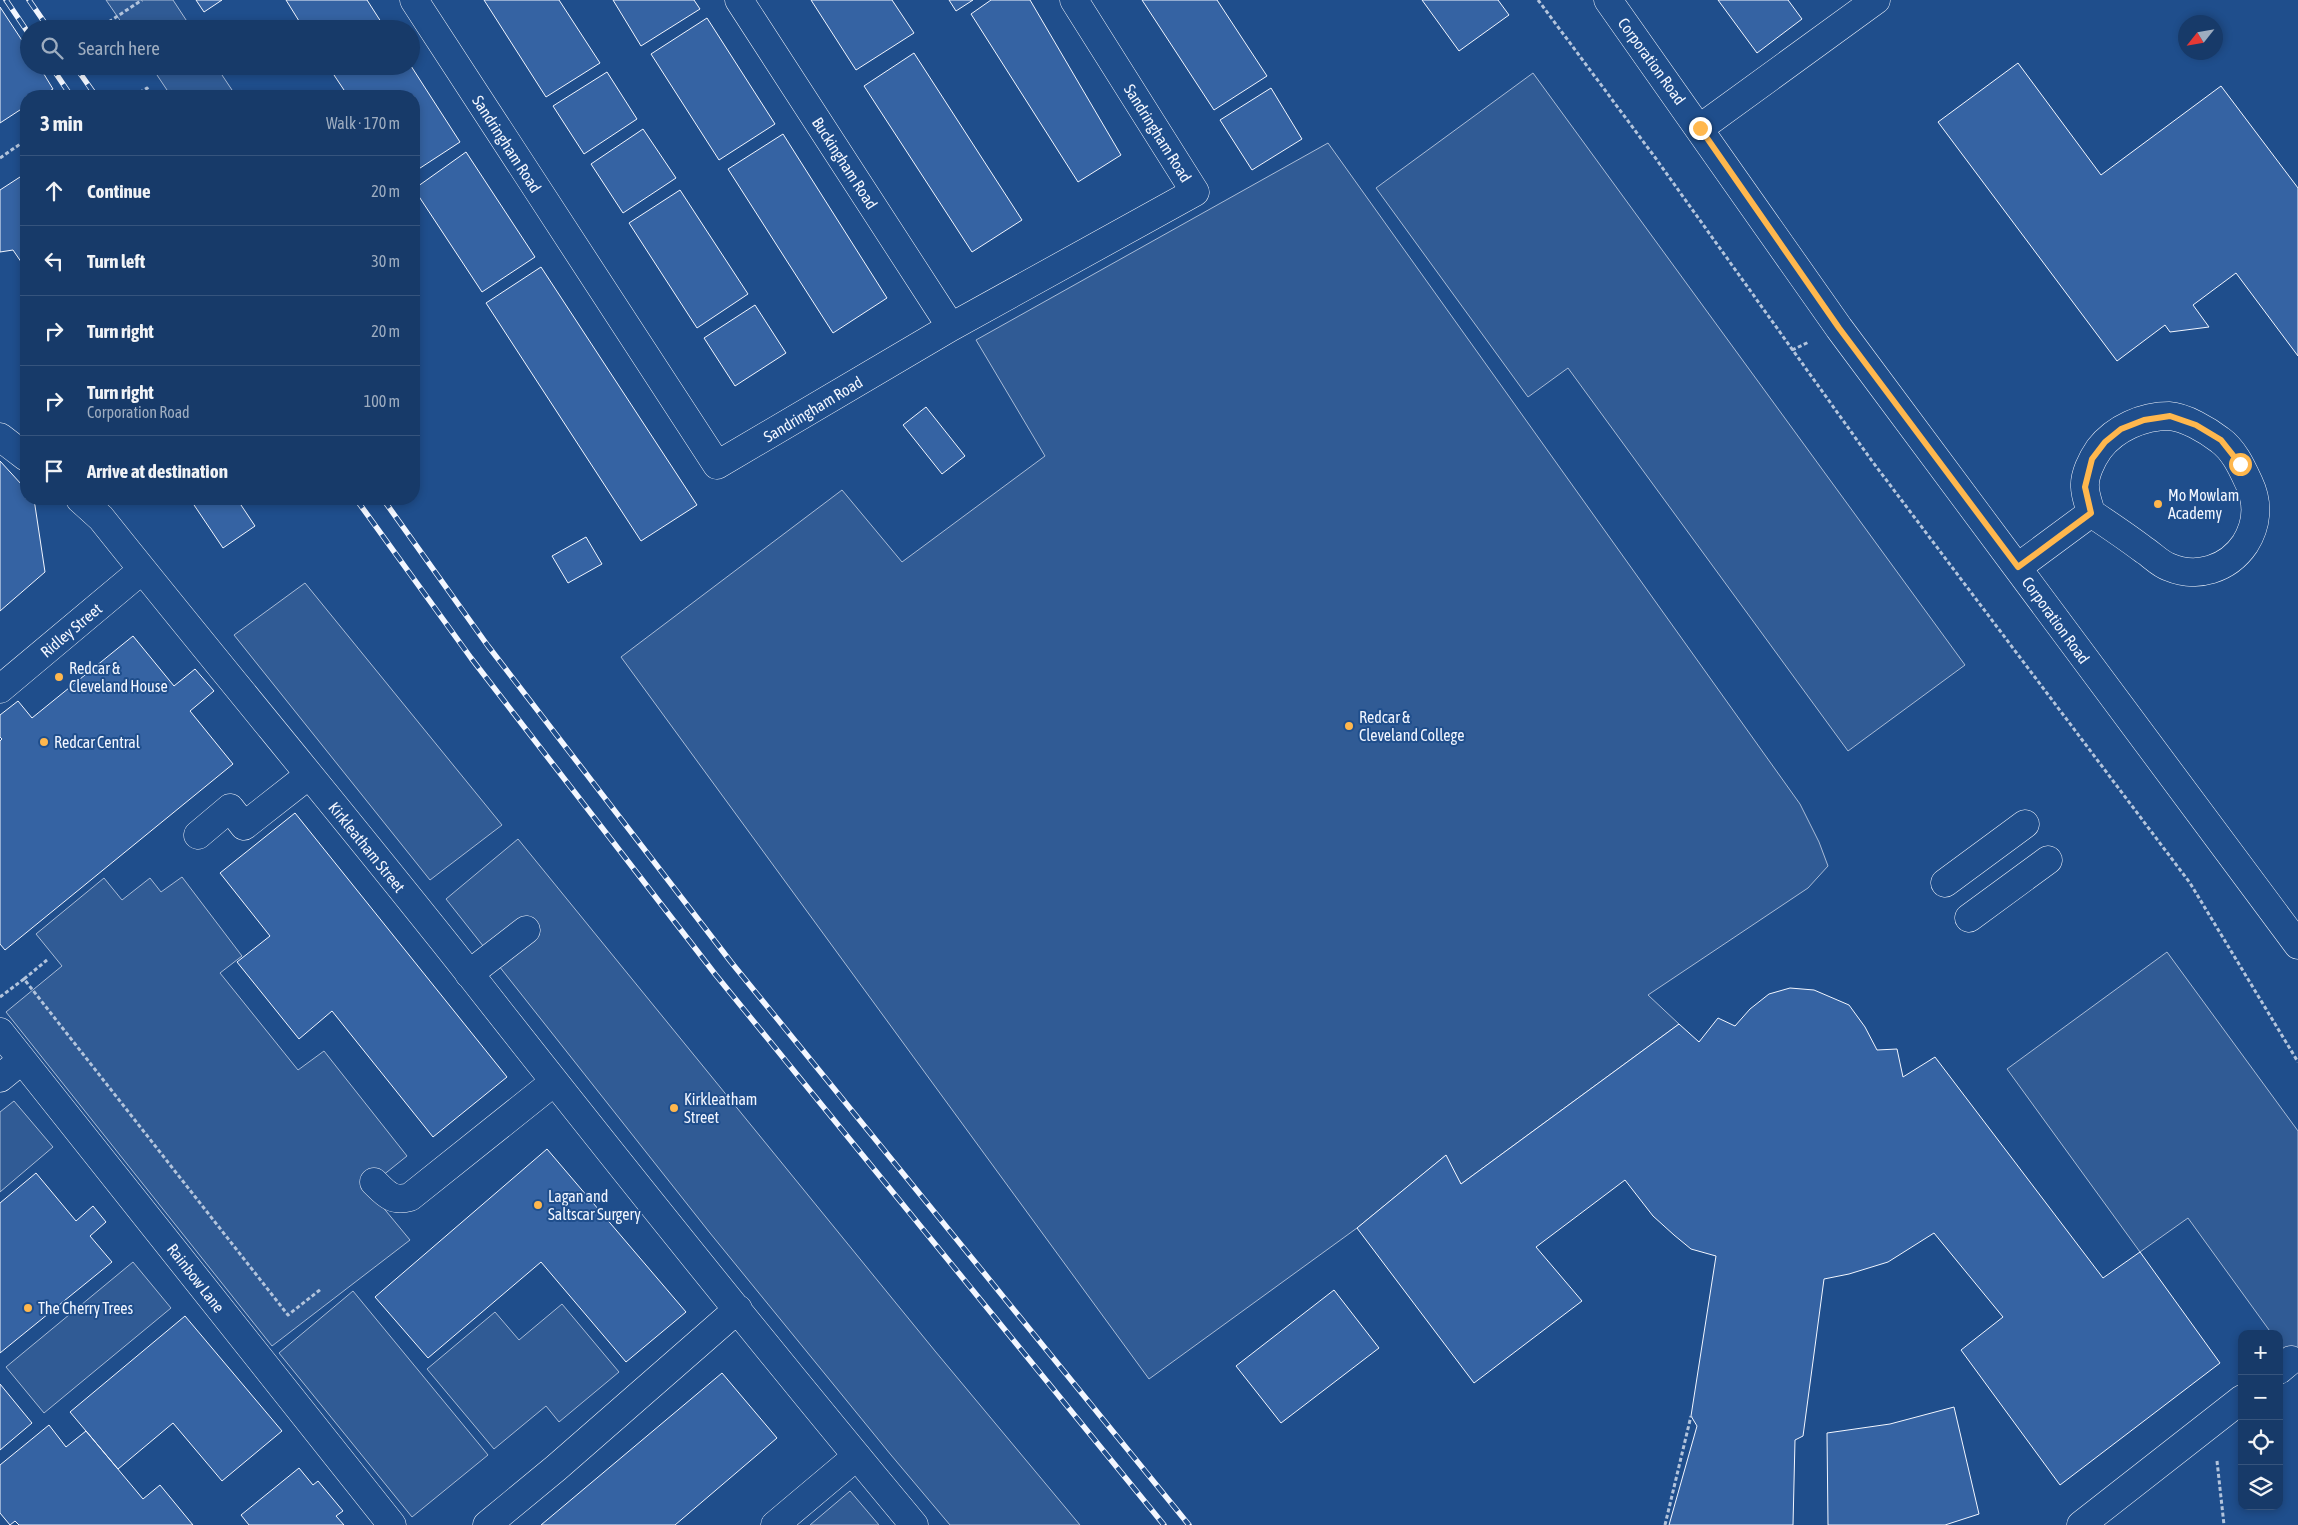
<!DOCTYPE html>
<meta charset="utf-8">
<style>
body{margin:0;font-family:"Asap Condensed",sans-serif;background:#20416f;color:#f1f3f6}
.controls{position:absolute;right:15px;bottom:15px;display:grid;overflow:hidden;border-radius:10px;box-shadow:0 2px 8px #0003}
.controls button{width:45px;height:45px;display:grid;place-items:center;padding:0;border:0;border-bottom:1px solid #36547d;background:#173a69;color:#f1f3f6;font:25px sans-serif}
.compass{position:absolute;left:2178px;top:15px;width:45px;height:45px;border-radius:50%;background:#173a69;box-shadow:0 2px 8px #0003;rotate:239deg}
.stop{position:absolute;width:15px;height:15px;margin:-11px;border:4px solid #ffb74d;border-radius:50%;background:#fff}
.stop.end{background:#ffb74d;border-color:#fff;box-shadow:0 1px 5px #0008}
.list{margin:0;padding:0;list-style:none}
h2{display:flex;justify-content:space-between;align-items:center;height:65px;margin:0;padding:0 20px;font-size:21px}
h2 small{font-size:16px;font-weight:400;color:#9eadc0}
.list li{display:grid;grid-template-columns:32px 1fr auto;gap:15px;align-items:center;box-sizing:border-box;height:70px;padding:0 20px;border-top:1px solid #36547d}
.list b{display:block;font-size:19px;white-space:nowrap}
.list p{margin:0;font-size:16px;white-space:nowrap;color:#9eadc0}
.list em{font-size:16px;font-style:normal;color:#9eadc0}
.icon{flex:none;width:28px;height:28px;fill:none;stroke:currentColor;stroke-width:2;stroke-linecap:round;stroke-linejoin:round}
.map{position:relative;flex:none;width:2298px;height:1525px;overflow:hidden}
.search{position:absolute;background:#173a69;box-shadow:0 2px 8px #0003;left:20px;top:20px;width:400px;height:55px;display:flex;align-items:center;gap:12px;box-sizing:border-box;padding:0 18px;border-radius:28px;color:#9eadc0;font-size:19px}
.panel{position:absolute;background:#173a69;box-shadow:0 2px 8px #0003;left:20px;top:90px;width:400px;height:415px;border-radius:20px}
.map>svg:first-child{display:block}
.built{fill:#305b95;stroke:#a8bbd7}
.building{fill:#3563a3;stroke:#f2f6ff}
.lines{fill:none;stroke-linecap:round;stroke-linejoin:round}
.minor-casing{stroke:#f2f6ff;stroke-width:29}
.major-casing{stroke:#f2f6ff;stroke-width:29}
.path{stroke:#b3c4dc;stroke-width:3;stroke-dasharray:4 2.5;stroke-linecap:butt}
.minor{stroke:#1f4e8c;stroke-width:28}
.major{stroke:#1f4e8c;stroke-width:28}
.rail-casing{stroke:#f2f6ff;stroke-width:5.5}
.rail{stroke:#1f4e8c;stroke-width:4;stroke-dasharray:11;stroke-linecap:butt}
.route{stroke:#ffb74d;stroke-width:6}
.poi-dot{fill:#ffb74d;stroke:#1f4e8c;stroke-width:2}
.labels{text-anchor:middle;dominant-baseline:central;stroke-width:4;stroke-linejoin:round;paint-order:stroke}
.street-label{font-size:16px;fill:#f2f6ff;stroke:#1f4e8c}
.poi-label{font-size:16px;fill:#f2f6ff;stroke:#1f4e8c;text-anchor:start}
</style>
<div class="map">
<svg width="2298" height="1525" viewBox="0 0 2298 1525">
<rect width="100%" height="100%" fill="#1f4e8c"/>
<!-- built -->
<path class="built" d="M106,0h67l19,29h-66z
M151,66h65l20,30h-65z
M1533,73l432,592 -117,86 -280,-383 -40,29 -152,-209z
M1328,143l472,661 19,38 9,24 -20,22 -160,107 31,29 -218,160 -16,-28 -88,72 -208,151 -528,-722 221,-167 60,72 143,-106 -69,-116z
M305,583l197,242 -72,55 -196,-245z
M518,839l417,512 145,174h-130l-59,-70 -181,-222 -264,-334z
M182,877l60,79 -22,17 78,97 26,-19 83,105 -40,32 43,52 -138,106 -266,-334 56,-46 -26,-32 68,-56 18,22 28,-22 11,14z
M2167,952l131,179v238l-19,-26v-9h-7l-84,-116 -48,34 -133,-183z
M14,1101l39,46 -53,45v-80z
M133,1262l38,46 -127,105 -38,-46z
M353,1291l135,164 -76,62 -133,-164z
M562,1304l57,68 -60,50 -13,-16 -52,43 -67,-80 68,-57 24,28z
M850,1491l29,34h-69z"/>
<!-- building -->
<path class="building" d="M196,0h26l-18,12z
M286,0h81l18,28 -81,1z
M484,0h75l41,63 -54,34z
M613,0h81l6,9 -59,37z
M811,0h81l22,33 -58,37z
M949,0h24l-17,11z
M991,0h39l91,155 -43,27 -107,-168z
M1142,0h75l50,76 -53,34z
M1422,0h76l11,15 -50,36z
M1718,0h70l14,19 -45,34z
M0,7l29,44v15h10l14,23 -12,7h-15v10l-26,17z
M707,18l68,106 -56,36 -68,-106z
M914,53l108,167 -50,32 -108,-166z
M2018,63l83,112 120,-89 77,102v168l-62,-83 -43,32 16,22 -39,5 -5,-7 -48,36 -179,-239z
M348,66h63l49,76 -46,30v-76h-66l-14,-21z
M607,72l30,47 -53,35 -31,-48z
M1271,88l31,51 -50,31 -32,-50z
M643,129l33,49 -53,35 -32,-49z
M783,134l104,164 -54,35 -105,-164z
M466,152l69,105 -53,35 -68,-103z
M20,177l6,9v83l-13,-19 -13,2v-62z
M680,190l68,104 -51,34 -68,-105z
M541,267l156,238 -56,36 -155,-238z
M755,305l31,48 -51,33 -31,-48z
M926,407l39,49 -23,18 -39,-49z
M0,461l22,24 4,-4v18h8l11,73 -45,39z
M190,499h47l18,27 -32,22z
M586,537l16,27 -34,19 -16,-27z
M133,636l41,50 21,-17 19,22 -24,20 43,53 -228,186 -5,-6v-203l2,-2 -2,-2v-22l18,-14 14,17z
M295,813l212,264 -74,60 -101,-126 -33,28 -62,-77 33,-26 -50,-63z
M1790,988l24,2 35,15 16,22 12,23 20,-1 6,28 32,-20 168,221 37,-26 80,111 -160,122 -99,-135 42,-33 -69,-84 -46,29 -39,12 -25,5 -21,157 -8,4 -2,85h-124l28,-99 -6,-10 25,-160 -25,-7 -17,-14 -21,-19 -28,-36 -89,67 46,54 -108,82 -117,-155 89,-73 15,29 218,-160 20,18 19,-24 17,8 15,-17 19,-15z
M547,1149l139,163 -60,50 -85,-100 -113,96 -53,-61z
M36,1173l40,48 17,-15 13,16 -16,14 22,26 -112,91v-150z
M1334,1290l45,58 -98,75 -45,-57z
M185,1316l97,115 -60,50 -49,-58 -55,46 -48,-57z
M722,1373l55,65 -102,87h-134z
M0,1384l32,39 -32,27z
M1954,1407l25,107 -34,11h-117l-1,-92 63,-9z
M49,1425l17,22 20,-16 57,68 17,-14 33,40h-174l-4,-4 -5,4 -10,-12v-48z
M299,1468l14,17 5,-4 25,30 -7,5 8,9h-95l-8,-10z"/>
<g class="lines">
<defs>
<path id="minor" d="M414,0l303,465 234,-138 244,-135 -121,-192
M739,0l212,327
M1700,128l176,-128
M0,437l26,20
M80,499l21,19c122,153 247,302 368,455 146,186 294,371 445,552
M2018,567l73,-54c-2,-8 -6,-18 -6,-26 -1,-12 7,-28 14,-38 16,-21 44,-33 70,-33 16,1 38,14 51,24 14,10 22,28 29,43 10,21 8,42 -4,61 -17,25 -48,35 -76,23 -9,-3 -17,-12 -25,-17 -17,-13 -35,-25 -53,-37
M0,689l142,-119
M198,835l32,-27 14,18 65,-51
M1945,883l80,-59
M1969,918l79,-58
M469,974l57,-44
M0,1032l392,493
M0,1078l22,-18
M374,1182c12,12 18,20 36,15l144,-115
M2279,1370l12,-10
M487,1525l69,-57 182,-159
M775,1525l82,-69
M2081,1525l161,-126"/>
<path id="major" d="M1608,0l231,328 459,617"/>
</defs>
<!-- minor casing -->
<use href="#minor" class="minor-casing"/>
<!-- major casing -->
<use href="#major" class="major-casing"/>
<!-- path -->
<path class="path" d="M1538,0l116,156 218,305 318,422 108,179
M98,29l44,-29
M134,96l13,-8 5,8
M0,158l26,-18
M26,166v1
M1792,350l17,-8
M24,979l23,-19
M0,997l24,-18 264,336 33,-26
M2217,1461l7,64
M1665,1525l26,-109"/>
<!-- minor -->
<use href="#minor" class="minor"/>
<!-- major -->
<use href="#major" class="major"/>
<defs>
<path id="rail" d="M6,0l23,34
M29,0l20,29
M51,66l20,30
M75,66l21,30
M356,499l115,159 244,316 449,551
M383,499l105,147 243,316 458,563"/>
</defs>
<!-- rail casing -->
<use href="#rail" class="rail-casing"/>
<!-- rail -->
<use href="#rail" class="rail"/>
</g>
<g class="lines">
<!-- route -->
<path class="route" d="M1700,128l139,200 179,239 73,-54 -6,-26 7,-28 13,-17 16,-13 23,-9 26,-4 26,9 25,15 19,24"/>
</g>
<!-- markers -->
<g class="poi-dot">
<circle cx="2158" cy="504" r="5"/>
<circle cx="59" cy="677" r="5"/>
<circle cx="1349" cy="726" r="5"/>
<circle cx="44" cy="742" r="5"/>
<circle cx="674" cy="1108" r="5"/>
<circle cx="538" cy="1205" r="5"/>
<circle cx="28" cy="1308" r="5"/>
</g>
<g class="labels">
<!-- street labels -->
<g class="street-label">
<text transform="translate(1652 61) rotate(54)">Corporation Road</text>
<text transform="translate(1158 133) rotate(58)">Sandringham Road</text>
<text transform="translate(507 144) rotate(57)">Sandringham Road</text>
<text transform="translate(845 163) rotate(57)">Buckingham Road</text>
<text transform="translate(813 409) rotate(-31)">Sandringham Road</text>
<text transform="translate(2056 620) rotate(54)">Corporation Road</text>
<text transform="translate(71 630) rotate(-40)">Ridley Street</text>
<text transform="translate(367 847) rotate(51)">Kirkleatham Street</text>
<text transform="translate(196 1278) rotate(52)">Rainbow Lane</text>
</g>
<!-- poi labels -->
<g class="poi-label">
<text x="2168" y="495">Mo Mowlam<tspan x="2168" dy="18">Academy</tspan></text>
<text x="69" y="668">Redcar &amp;<tspan x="69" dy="18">Cleveland House</tspan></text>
<text x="1359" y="717">Redcar &amp;<tspan x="1359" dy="18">Cleveland College</tspan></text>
<text x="54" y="742">Redcar Central</text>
<text x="684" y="1099">Kirkleatham<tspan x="684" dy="18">Street</tspan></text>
<text x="548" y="1196">Lagan and<tspan x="548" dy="18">Saltscar Surgery</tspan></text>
<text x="38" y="1308">The Cherry Trees</text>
</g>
</g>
</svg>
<div class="controls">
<button>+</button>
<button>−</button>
<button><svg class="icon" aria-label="locate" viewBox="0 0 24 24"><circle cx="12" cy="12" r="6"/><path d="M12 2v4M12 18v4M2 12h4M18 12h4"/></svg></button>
<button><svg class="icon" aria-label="layers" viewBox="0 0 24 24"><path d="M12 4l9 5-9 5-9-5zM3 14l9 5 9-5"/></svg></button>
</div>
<svg class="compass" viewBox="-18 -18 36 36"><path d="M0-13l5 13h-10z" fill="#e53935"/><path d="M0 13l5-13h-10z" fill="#9eadc0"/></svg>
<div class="stop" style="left:2240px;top:464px"></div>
<div class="stop end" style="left:1700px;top:128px"></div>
<div class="search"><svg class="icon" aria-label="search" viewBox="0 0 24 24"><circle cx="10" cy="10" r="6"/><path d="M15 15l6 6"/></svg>Search here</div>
<section class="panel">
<h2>3 min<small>Walk · 170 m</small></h2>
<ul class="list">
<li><svg class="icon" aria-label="ahead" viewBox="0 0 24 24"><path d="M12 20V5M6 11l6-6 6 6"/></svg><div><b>Continue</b></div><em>20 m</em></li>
<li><svg class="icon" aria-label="left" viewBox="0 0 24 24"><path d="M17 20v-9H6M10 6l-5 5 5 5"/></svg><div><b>Turn left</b></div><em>30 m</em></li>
<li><svg class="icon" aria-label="right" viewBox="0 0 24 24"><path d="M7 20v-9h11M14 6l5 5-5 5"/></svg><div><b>Turn right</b></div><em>20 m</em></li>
<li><svg class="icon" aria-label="right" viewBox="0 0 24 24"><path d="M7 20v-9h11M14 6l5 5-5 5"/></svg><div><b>Turn right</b><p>Corporation Road</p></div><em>100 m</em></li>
<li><svg class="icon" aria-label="arrive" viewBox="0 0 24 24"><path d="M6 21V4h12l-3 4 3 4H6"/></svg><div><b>Arrive at destination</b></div></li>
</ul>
</section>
</div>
